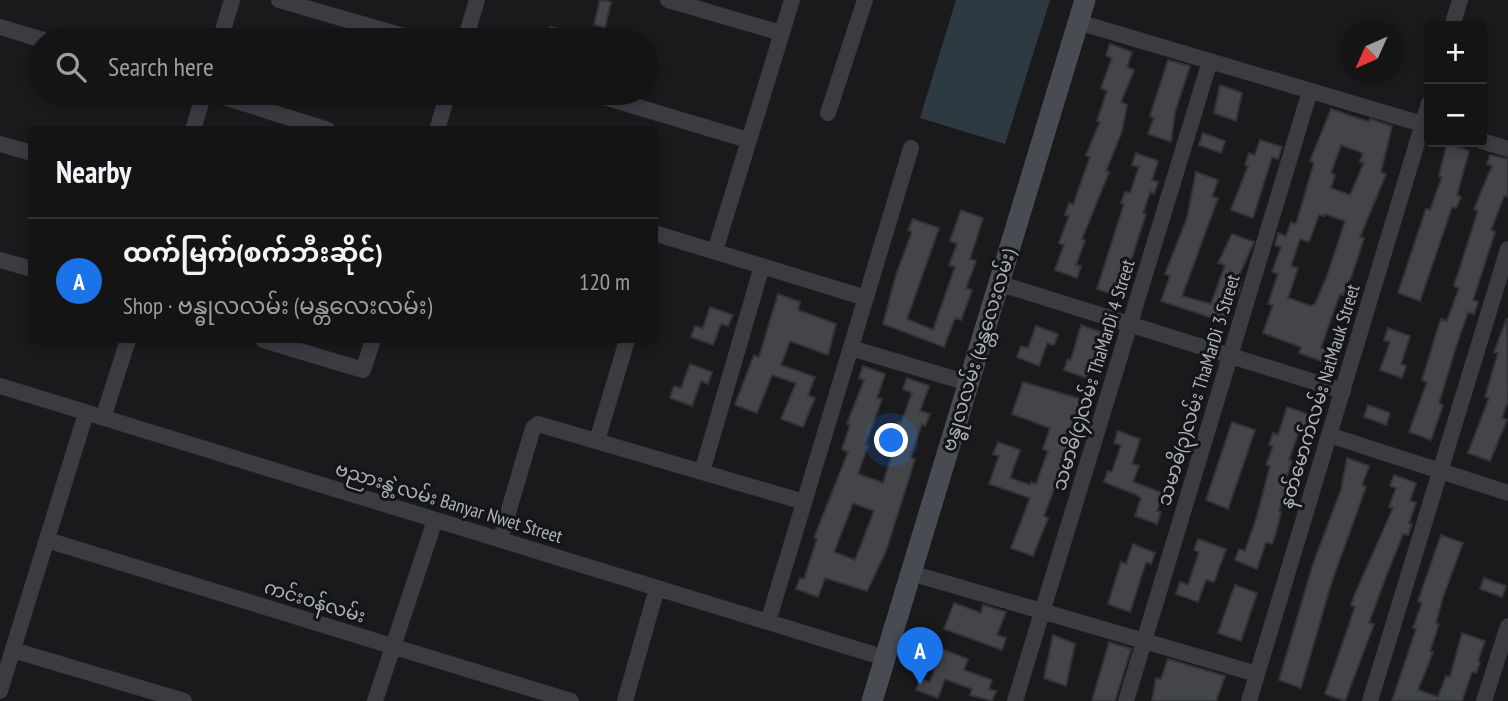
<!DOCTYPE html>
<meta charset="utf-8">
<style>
body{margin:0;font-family:"PT Sans Narrow","Noto Sans Myanmar",sans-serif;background:#1d1d1e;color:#f1f3f6}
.controls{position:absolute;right:21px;top:21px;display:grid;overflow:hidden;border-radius:7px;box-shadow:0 4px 10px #0003}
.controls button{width:63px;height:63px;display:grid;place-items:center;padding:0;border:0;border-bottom:2px solid #333334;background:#141415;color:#f1f3f6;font:35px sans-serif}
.compass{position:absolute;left:1340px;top:21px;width:63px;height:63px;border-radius:50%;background:#141415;box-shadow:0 4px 10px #0003;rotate:225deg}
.you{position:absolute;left:892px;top:441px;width:24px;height:24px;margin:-18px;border:5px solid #fff;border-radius:50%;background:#1a73e8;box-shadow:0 0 0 10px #1a73e833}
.badge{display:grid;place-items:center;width:46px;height:46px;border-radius:50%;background:#1a73e8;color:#fff;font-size:23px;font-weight:700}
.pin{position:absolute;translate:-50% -58px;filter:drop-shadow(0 2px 4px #0008)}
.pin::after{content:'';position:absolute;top:37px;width:24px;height:21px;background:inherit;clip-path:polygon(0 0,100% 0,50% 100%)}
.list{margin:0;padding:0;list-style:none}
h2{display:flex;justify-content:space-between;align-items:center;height:91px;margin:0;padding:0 28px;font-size:30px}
h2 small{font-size:23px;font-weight:400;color:#9d9ea0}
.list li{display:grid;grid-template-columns:46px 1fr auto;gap:21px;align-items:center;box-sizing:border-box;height:126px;padding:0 28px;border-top:2px solid #333334}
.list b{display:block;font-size:26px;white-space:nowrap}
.list p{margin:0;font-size:23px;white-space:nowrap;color:#9d9ea0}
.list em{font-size:23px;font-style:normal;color:#9d9ea0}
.icon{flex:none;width:38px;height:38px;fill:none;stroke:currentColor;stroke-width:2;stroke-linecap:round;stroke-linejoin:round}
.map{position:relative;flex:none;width:1508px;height:701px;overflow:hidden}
.search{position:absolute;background:#141415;box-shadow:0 4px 10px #0003;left:28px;top:28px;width:630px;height:77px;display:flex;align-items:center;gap:18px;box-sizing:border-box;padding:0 24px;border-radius:38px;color:#9d9ea0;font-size:26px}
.panel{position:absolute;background:#141415;box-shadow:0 4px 10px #0003;left:28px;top:126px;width:630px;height:217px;border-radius:7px}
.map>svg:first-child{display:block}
.water{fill:#2e3a42}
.building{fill:#444549;stroke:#343438;stroke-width:2;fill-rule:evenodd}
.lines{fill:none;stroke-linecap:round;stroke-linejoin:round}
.street{stroke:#3a3c42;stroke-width:16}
.secondary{stroke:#484b52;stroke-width:21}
.labels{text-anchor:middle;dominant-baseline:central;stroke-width:6;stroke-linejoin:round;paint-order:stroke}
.street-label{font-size:19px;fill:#abb2bd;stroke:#151517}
</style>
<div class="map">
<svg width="1508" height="701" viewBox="0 0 1508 701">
<rect width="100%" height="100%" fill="#1a1a1c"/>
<!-- water -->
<path class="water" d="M956,0h94l-45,144 -85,-26z"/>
<!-- building -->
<path class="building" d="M600,0l11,2 -6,25 -11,-2z
M550,27l37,9v4h-40z
M1110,44l22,8 -5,15 7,3 -13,32 6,3 -5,26 -16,40 3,1 -27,67 3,1 -9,25 5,1 -4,12 -22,-8 9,-25 -5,-2 10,-27 -4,-1 4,-12 4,2 17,-48 -4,-2 14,-33 -3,-1 10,-30 -6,-3 11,-30 -6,-3z
M1168,60l22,6 -15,46 -4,30 -23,-8 6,-16 -4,-2z
M1220,85l22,8 -6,28 -22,-8z
M1331,109l38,13 1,-3 22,7 -11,46 5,2 -26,63 4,1 -12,37 -9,20 -3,-1 -15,42 -4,12 5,2 -5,11 -22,-8 2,-6 -38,-14 10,-28 -5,-1 10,-30 -6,-2 9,-25 -6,-2 3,-12 8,3 5,-14 5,2 18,-61 -4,-2zM1341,145l22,8 -3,9 4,1 -14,32 -19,-7 4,-13 -4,-2zM1325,214l20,7 -18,55 -12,28 -4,2 -23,-8 10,-30 -7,-2 9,-27 9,3 10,-27 5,1z
M1203,133l22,8 -4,12 -22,-8z
M1260,140l22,7 -4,12 -6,-2 -19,61 -22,-8 17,-44 -3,-1 4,-12 6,2z
M1447,143l22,8 -12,44 4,2 -5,11 -4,-1 -32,94 -22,-8 28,-84 4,1 12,-33 -3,-1z
M1136,153l22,8 -6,19 6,2 -4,12 -4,-2 -7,21 3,1 -27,83 -22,-8 27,-85 -3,-1 4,-11 5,1 9,-26 -7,-2z
M1490,155l18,4v38l-4,-1 -13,34 4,2 -22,68 5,2 -4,12 -6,-2 -12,35 -17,56 4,2 -12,35 -22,-8 18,-50 -5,-2 15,-49 4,-12 6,2 12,-33 -5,-2 24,-75 -4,-2 18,-43 -5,-2z
M1196,172l22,8 -6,17 6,1 -36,98 29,8 14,-39 -7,-2 14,-29 22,8 -17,38 4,2 -3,12 -3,-1 -10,29 -64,-21 9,-25 -5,-2 22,-56z
M961,210l22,8 -13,41 6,2 -10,27 6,2 -11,30 -6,-2 -11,29 -61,-23 13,-49 16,-43 -4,-2 5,-11 26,9 -32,91 26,11 22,-63 -6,-2 8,-21 -7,-3z
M778,294l22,8 -2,8 38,14 -8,31 -38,-14 -9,24 34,12 -7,18 7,3 -12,29 -22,-8 15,-36 -24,-8 -15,38 -22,-8 19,-50 5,2z
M710,307l23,8 -5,11 -7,-2 -8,21 -22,-8 4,-11 8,2z
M1507,318l1,83 -6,17 5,2 -17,41 -22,-8 21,-55 -4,-1 13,-44 -4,-1z
M1081,325l22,8 -7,28 -3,-1 -7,18 -22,-8 4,-11 3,1z
M1036,326l22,8 -4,11 -7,-2 -8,23 -22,-9 4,-11 7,2z
M1388,328l22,8 -9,28 5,2 -4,12 -22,-8 10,-28 -6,-2z
M690,364l22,8 -4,12 -7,-3 -9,25 -22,-8 4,-12 7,2z
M863,366l22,8 -8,24 5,1 -17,46 3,1 -10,28 25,9 15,-48 -5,-1 5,-12 3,1 11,-30 -9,-4 4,-11 22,8 -9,25 10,3 -5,12 -3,-2 -12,33 5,2 -29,92 -19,40 -42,-13 -7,19 -22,-8 4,-11 4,1 13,-40 -3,-1 34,-86 -6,-3 8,-24 -3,-1 17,-44 -5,-2zM853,503l21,8 -19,49 -21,-8z
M1023,382l64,19 -5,12 -4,-2 -12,34 3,1 -8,24 5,1 -4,12 -5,-2 -13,35 4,2 -15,38 -22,-8 19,-50 -41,-14 10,-28 -6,-2 5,-12 22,8 -10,28 20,7 1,-3 5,2 12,-33 -5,-2 7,-21 -38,-14z
M1368,405l22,8 -4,12 -22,-8z
M1287,407l23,8 -5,11 -4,-1 -12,35 3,1 -8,23 4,1 -9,26 2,1 -5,21 -4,11 -6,-2 -9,27 -22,-9 4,-11 6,2 12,-35 13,-50 -4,-1 7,-19 -4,-1 4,-12 5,2z
M1232,422l23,8 -27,79 -22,-9z
M1118,431l22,8 -8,25 7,2 -6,16 30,11 -6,18 4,1 -4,12 -22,-8 6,-18 -4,-3 -33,-13 4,-11 4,1 9,-27 -7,-2z
M1347,458l22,8 -7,19 4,2 -35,97 -30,104 -22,-8 34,-116 28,-74z
M1394,475l22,8 -6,18 6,2 -7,20 3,1 -4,11 -5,-1 -21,53 -13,36 5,1 -29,77 -20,-7 30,-87 -4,-2 4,-11 38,-86 -4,-1 7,-19 -6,-2z
M1441,535l22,8 -20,54 -7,26 3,1 -9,27 3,1 -15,38 20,7 8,-21 4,1 12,-44 23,8 -7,20 2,1 -4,11 -4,-1 -10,29h-70l24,-72 -3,-1 9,-25 -4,-2z
M1198,539l28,10 -12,33 -8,-2 -8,22 -22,-8 4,-12 8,3 11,-33 -5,-2z
M1133,544l22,9 -4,11 -5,-2 -16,50 -22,-8 13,-42 5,2z
M1484,578l22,8 -4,11 -22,-8z
M1235,585l22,8 -16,48 -23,-8z
M954,603l27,10 2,-8 23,7 -9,23 9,3 -4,12 -58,-21z
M1053,635l22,9 -9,42 -22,-8z
M1109,642l22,7 -16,52h-23z
M942,649l26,10 -4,11 28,10 -3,9 7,2 -4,10 -22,-6 2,-6 -27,-10 -7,19 -22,-8 4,-11 10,3z
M1168,659l57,17 -9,25h-64l4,-23 5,1z"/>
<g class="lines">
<!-- street -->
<path class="street" d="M279,0l138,40
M668,0l113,33
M1078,22l351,104
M1452,26l8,-26
M0,27l43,13
M220,40l12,-40
M465,40l12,-40
M211,93l117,37
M591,93l157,47
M828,113l37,-113
M193,130l11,-37
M437,130l11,-37
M1482,141l26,8
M0,144l32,9
M654,233l212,65
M715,251l77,-251
M0,260l32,9
M998,283l345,108
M263,340l100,30 10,-30
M851,348l117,35
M0,386l885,272
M103,418l25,-78
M1329,435l179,58
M597,441l30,-101
M702,472l60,-206
M47,540l524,161
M500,540l33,-112 5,-4 266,78
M911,573l346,101
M768,622l143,-474
M13,650l171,51
M0,691l86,-278
M375,701l60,-181
M625,701l32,-113
M1015,701l195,-640
M1126,701l184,-610
M1249,701l180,-598
M1370,701l138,-452
M1484,701l24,-75"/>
<!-- secondary -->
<path class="secondary" d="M872,701l213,-701"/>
</g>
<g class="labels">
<!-- street labels -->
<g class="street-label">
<text transform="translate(978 350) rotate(-73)">ဗန္ဓုလလမ်း (မန္တလေးလမ်း)</text>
<text transform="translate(1093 375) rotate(-73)">သမာဓိ(၄)လမ်း ThaMarDi 4 Street</text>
<text transform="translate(1198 390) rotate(-73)">သမာဓိ(၃)လမ်း ThaMarDi 3 Street</text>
<text transform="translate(1319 396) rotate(-73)">နတ်မောက်လမ်း NatMauk Street</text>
<text transform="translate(449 502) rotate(17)">ဗညားနွဲ့လမ်း Banyar Nwet Street</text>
<text transform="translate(315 601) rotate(17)">ကင်းဝန်လမ်း</text>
</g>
</g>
</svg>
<div class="controls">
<button>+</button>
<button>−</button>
</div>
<svg class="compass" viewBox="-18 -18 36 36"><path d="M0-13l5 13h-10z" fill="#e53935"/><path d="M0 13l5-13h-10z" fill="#9d9ea0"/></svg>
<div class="you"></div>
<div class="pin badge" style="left:920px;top:685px">A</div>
<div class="search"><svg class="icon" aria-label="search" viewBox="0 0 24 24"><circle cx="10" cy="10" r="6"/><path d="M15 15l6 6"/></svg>Search here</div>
<section class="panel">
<h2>Nearby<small></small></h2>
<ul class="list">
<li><span class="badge">A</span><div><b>ထက်မြက်(စက်ဘီးဆိုင်)</b><p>Shop · ဗန္ဓုလလမ်း (မန္တလေးလမ်း)</p></div><em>120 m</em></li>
</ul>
</section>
</div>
